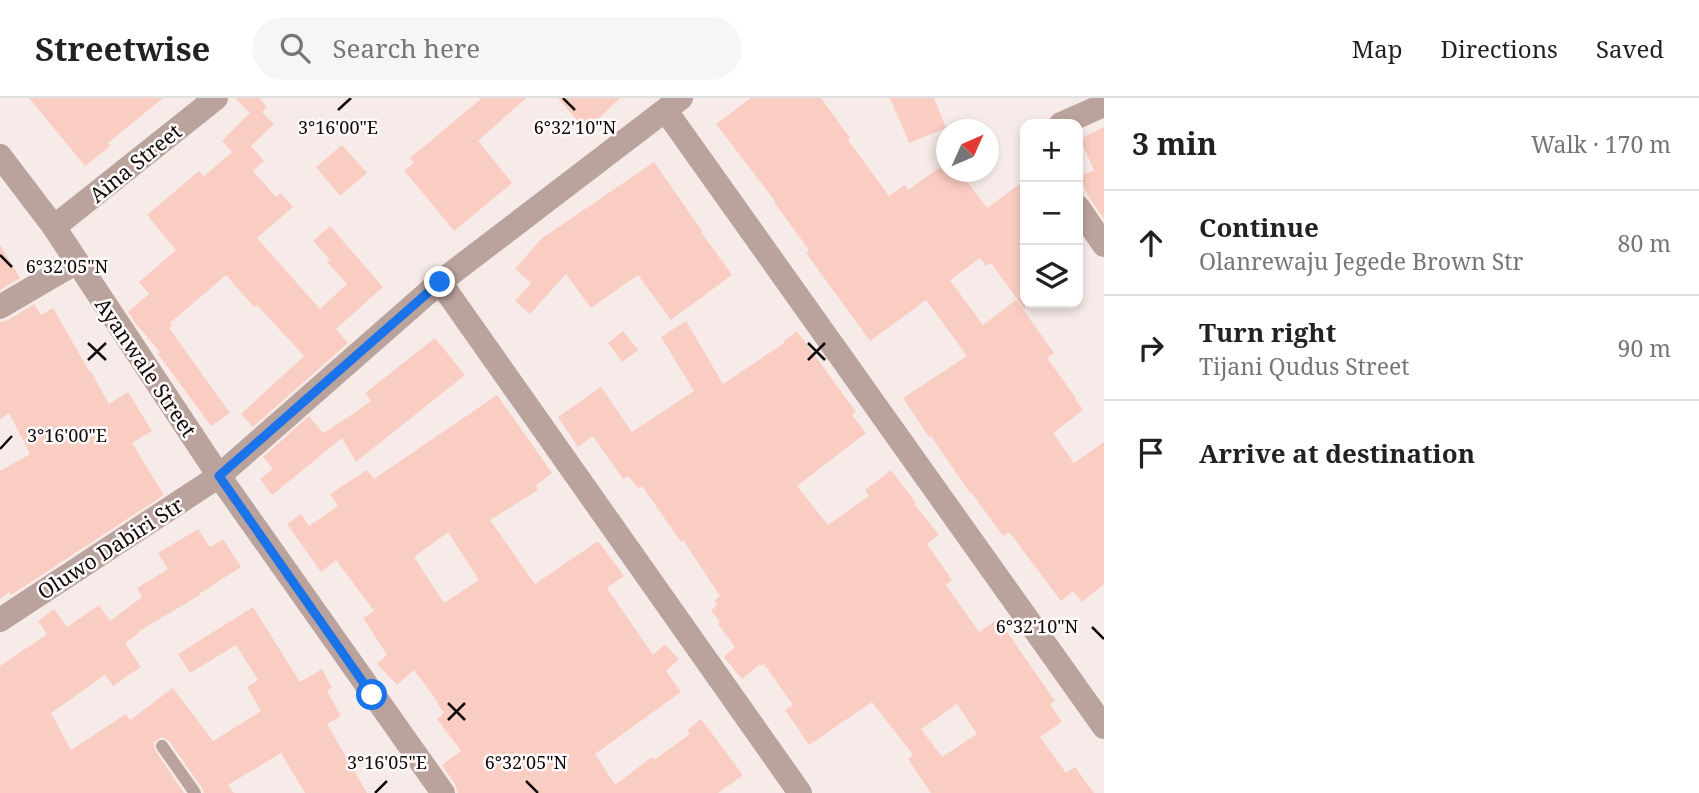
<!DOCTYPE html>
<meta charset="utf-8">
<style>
body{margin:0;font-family:"Noto Serif",serif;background:#f6f6f6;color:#222}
.controls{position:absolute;right:21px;top:21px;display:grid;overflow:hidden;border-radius:14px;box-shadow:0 4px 10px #0003}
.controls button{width:63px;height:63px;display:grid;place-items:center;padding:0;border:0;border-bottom:2px solid #e0e0e0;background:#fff;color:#222;font:35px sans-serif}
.compass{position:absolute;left:936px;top:21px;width:63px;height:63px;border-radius:50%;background:#fff;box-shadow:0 4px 10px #0003;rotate:45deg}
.stop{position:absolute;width:21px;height:21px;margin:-16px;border:5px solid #1a73e8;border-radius:50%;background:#fff}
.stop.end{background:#1a73e8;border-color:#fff;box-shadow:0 2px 7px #0008}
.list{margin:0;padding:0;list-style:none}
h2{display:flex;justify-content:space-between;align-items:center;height:91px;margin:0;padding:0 28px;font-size:30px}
h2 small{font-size:23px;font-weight:400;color:#767676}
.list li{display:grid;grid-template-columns:46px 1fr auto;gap:21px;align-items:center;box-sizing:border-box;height:105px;padding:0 28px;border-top:2px solid #e0e0e0}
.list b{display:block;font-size:26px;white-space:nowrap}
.list p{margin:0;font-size:23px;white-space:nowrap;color:#767676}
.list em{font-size:23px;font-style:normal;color:#767676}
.icon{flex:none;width:38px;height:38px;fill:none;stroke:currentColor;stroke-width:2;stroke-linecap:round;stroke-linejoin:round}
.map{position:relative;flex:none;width:1104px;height:695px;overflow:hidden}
header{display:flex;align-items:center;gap:42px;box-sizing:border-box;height:98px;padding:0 35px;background:#fff;border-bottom:2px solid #e0e0e0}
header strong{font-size:33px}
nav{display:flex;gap:38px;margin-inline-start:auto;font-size:24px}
.search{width:490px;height:63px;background:#f6f6f6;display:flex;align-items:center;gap:18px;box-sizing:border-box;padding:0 24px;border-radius:38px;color:#767676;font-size:26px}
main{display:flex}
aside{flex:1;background:#fff}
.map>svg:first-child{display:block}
.building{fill:#facdc2;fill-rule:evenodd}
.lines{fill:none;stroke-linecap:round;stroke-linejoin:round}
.service{stroke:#bba39d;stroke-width:12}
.minor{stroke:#bba39d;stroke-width:24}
.route{stroke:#1a73e8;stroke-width:9}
.ticks{fill:none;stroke:#0f0b0b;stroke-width:2.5}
.labels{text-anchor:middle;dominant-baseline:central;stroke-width:5;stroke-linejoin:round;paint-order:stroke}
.street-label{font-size:21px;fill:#0f0b0b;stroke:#fffaf9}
.ticks-label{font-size:18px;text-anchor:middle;fill:#0f0b0b;stroke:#fffaf9;stroke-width:5;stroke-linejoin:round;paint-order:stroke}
</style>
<header>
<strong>Streetwise</strong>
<div class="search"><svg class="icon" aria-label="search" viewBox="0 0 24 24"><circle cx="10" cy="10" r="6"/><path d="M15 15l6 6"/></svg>Search here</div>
<nav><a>Map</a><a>Directions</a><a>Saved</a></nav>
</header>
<main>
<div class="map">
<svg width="1104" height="695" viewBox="0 0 1104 695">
<rect width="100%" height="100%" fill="#f7ebe9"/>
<!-- building -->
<path class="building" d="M29,0h134l-55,45 2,3 -25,20z
M235,0h24l8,9 -5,5 12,12 -23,22 13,15 -11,10 23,26 5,-4 12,14 -36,31 63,71 27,-25 -20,-22 3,-2 -17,-19 17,-15 53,61 -47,42 12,14 -95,84 -12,-13 63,-58 -47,-51 -3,2 -28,-32 -56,48 2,3 -3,2 61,85 -19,13 -53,-72 2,-2 -23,-27 -9,-13 21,-18 -10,-12 37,-32 -29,-35 52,-44 5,5 28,-24 -10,-11 28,-28z
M482,0h44l-48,43 34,42 -58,48 -50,-61 10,-7 -4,-5z
M558,0h62l-34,33z
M751,0h70l29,40 -2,2 41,56 16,-11 3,5 39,-28v10h13l27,36 38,-28v130l-34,-47 -5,3 -6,-8 -30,22 33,45 33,-25 38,53 -7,5 29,40 -1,1 8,11 -30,23 21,30 30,-21v142l-22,18 -9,-11 -12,10 -52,-69 -6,4 -32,-44 -1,1 -39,-57 -2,1 -26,-39 64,-42 -41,-56 -56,41 -64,-88 3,-3 -35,-48 1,-1 -59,-77z
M890,0h44l12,30 -37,15z
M1104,29v92l-15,-22 -10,-20 15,-7 -14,-31z
M342,47l25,28 -27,23 -24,-29z
M654,64l48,69 -1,1 31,43 -61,45 -33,-45 -47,33 -25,-34 -36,40 -15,-13 16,-18 -16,-14 26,-30z
M0,147l20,33 -20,12z
M34,206l7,11 12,-7 36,63 1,-1 19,34 19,-12 24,39 -20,12 32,52 -153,100 -2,-3 -9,7v-128l30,-17 -21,-41 -9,6v-97l8,-2z
M686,223l37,63 61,-41 -1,-1 14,-11 59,81 -4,3 14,18 -69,53 31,39 41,-29 -4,-6 26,-20 25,33 -2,1 25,31 -12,9 25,36 -6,5 33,47 19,-13 57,82 -5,3 12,18 -22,15 26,36 9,-6 19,26h-163l-23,-34 5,-4 -41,-53 -63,43 -24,-35 8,-5 -29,-41 -2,2 -2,-2 -18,15 -18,-22 11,-10 -17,-23 2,-2 -9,-12 6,-5 -3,-4 6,-5 -37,-56 -2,2 -39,-56 -4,2 -10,-12 -5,3 -30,-43 -15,11 -20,-30 43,-30 31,45 62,-41 -33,-54zM957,606l20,30 -35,23 -21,-28z
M623,233l15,19 -16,12 -14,-19z
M435,240l30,37 -109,87 -14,-24 -70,57 -12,-16 13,-10 -10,-12 46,-41 14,17 21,-13 27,-19 -6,-8z
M497,297l55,78 -16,12 2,5 -48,30 45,64 63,-43 26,35 -17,12 46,67 12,-11 14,15 -13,12 15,21 -86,62 20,31 37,-28 2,3 36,-26 -3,-4 14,-11 42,56 -25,18h-260l-3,-9 -13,-19 19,-14 -24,-32 7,-6 -7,-10 1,-1 -24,-32 -17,15 -20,-21 10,-9 -24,-37 11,-7 -38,-51 -15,12 -34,-48 14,-10 8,12 29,-20 -8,-12 37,-24 7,9zM448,434l31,48 -35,23 -30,-46z
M198,431l12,18 13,-8 18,28 -42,27 1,1 -61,36 1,1 -15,11 16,24 -28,19 -8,-11 -54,38 20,37 55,-36 4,6 43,-32 40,53 48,-30 -14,-24 11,-7 -22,-35 -46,28 -12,-19 75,-47 47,75 22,-13 10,19 -5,3 14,25 -14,8 40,69h-62l-24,-40 -53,32 6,8h-30l-2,-5 -33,-47 -7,-4 -8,5 1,8 29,43h-184v-127l47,-32 -9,-13 16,-12 13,18 32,-22 11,16 32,-24 -5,-9 31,-19 -10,-16z"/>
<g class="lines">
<!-- service -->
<path class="service" d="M162,648l33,47"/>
<!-- minor -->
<path class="minor" d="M666,13l438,616
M1061,26l43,-19
M0,58l54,71 165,249 224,317
M1078,109l26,38
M54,129l162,-129
M440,184l360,511
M0,209l77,-45
M0,522l219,-144 221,-194 241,-184"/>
</g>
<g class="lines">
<!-- route -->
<path class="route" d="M372,597l-153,-219 221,-194"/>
</g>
<!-- ticks -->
<path class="ticks" d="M563,0l12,12M338,12l13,-12M0,157l12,12M88,245l18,17M808,245l17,17M88,262l18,-17M808,262l17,-17M0,351l12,-13M1092,529l12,12M448,605l17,17M448,622l17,-17M526,683l12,12M375,695l12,-12"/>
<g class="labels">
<!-- street labels -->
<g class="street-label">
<text transform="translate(135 65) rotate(-39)">Aina Street</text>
<text transform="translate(146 269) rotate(56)">Ayanwale Street</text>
<text transform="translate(110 450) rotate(-33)">Oluwo Dabiri Str</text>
</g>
</g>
<g class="ticks-label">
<text x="338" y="36">3°16'00"E</text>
<text x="575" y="36">6°32'10"N</text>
<text x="67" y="175">6°32'05"N</text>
<text x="67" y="344">3°16'00"E</text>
<text x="1037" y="535">6°32'10"N</text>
<text x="387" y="671">3°16'05"E</text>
<text x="526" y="671">6°32'05"N</text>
</g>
</svg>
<div class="controls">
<button>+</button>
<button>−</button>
<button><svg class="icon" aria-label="layers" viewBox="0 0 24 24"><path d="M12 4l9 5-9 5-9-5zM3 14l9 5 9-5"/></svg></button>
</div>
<svg class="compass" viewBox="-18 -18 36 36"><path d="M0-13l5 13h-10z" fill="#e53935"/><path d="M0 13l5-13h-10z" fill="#767676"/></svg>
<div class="stop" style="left:372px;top:597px"></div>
<div class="stop end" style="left:440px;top:184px"></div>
</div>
<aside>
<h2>3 min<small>Walk · 170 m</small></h2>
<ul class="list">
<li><svg class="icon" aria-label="ahead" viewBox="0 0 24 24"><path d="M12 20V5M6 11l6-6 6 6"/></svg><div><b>Continue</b><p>Olanrewaju Jegede Brown Str</p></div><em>80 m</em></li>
<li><svg class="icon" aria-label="right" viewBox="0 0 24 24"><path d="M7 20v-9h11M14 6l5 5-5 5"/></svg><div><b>Turn right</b><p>Tijani Qudus Street</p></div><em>90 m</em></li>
<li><svg class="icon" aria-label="arrive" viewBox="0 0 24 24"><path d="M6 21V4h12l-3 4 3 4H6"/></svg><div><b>Arrive at destination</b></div></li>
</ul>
</aside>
</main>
